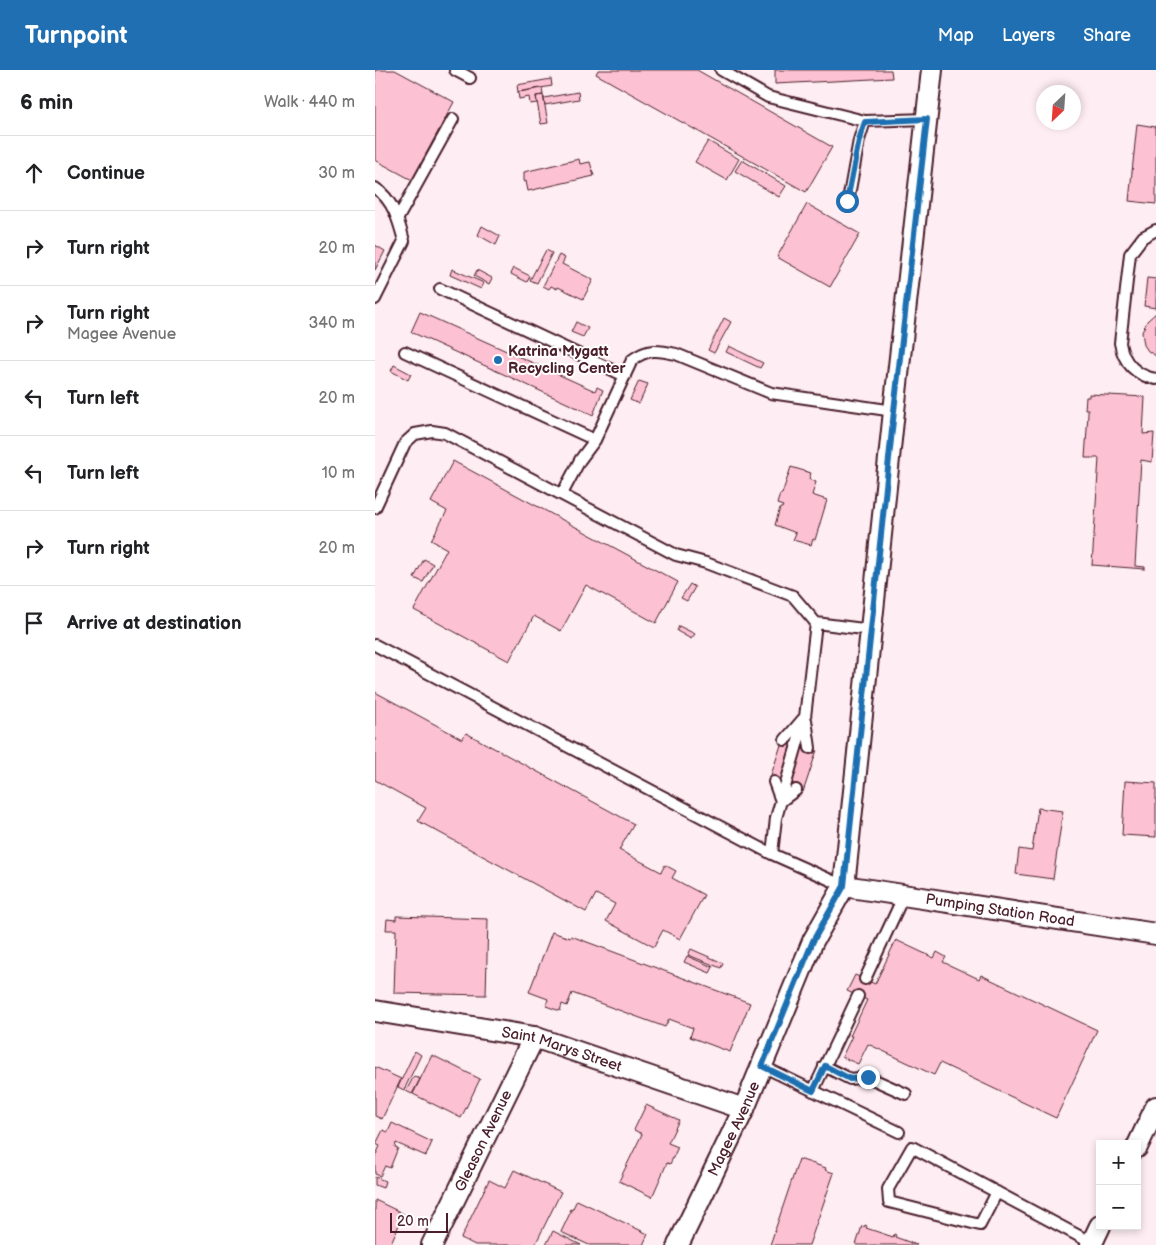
<!DOCTYPE html>
<meta charset="utf-8">
<style>
body{margin:0;font-family:"Balsamiq Sans",sans-serif;background:#f2f2f2;color:#202124}
.controls{position:absolute;right:15px;bottom:15px;display:grid;overflow:hidden;border-radius:0px;box-shadow:0 2px 8px #0003}
.controls button{width:45px;height:45px;display:grid;place-items:center;padding:0;border:0;border-bottom:1px solid #e0e0e0;background:#fff;color:#202124;font:25px sans-serif}
.compass{position:absolute;left:661px;top:15px;width:45px;height:45px;border-radius:50%;background:#fff;box-shadow:0 2px 8px #0003;rotate:205deg}
.scale{position:absolute;left:15px;bottom:12px;width:58px;box-sizing:border-box;padding-left:5px;border:2px solid #4a1f2b;border-top:0;font-size:14px;line-height:18px;white-space:nowrap;color:#4a1f2b;-webkit-text-stroke:4px #fff;paint-order:stroke}
.stop{position:absolute;width:15px;height:15px;margin:-11px;border:4px solid #1f6fb2;border-radius:50%;background:#fff}
.stop.end{background:#1f6fb2;border-color:#fff;box-shadow:0 1px 5px #0008}
.list{margin:0;padding:0;list-style:none}
h2{display:flex;justify-content:space-between;align-items:center;height:65px;margin:0;padding:0 20px;font-size:21px}
h2 small{font-size:16px;font-weight:400;color:#757577}
.list li{display:grid;grid-template-columns:32px 1fr auto;gap:15px;align-items:center;box-sizing:border-box;height:75px;padding:0 20px;border-top:1px solid #e0e0e0}
.list b{display:block;font-size:19px;white-space:nowrap}
.list p{margin:0;font-size:16px;white-space:nowrap;color:#757577}
.list em{font-size:16px;font-style:normal;color:#757577}
.icon{flex:none;width:28px;height:28px;fill:none;stroke:currentColor;stroke-width:2;stroke-linecap:round;stroke-linejoin:round}
.map{position:relative;flex:none;width:781px;height:1175px;overflow:hidden}
header{display:flex;align-items:center;gap:30px;box-sizing:border-box;height:70px;padding:0 25px;background:#1f6fb2;color:#fff}
header strong{font-size:24px}
nav{display:flex;gap:28px;margin-inline-start:auto;font-size:18px}
main{display:flex}
aside{flex:1;background:#fff}
.map>svg:first-child{display:block}
.building{fill:#fcc2d4;stroke:#4a1f2b}
.lines{fill:none;stroke-linecap:round;stroke-linejoin:round}
.lane-casing{stroke:#4a1f2b;stroke-width:14}
.street-casing{stroke:#4a1f2b;stroke-width:24}
.lane{stroke:#fff;stroke-width:10}
.street{stroke:#fff;stroke-width:20}
.route{stroke:#1f6fb2;stroke-width:6}
.poi-dot{fill:#1f6fb2;stroke:#fff;stroke-width:2}
.labels{text-anchor:middle;dominant-baseline:central;stroke-width:4;stroke-linejoin:round;paint-order:stroke}
.poi-label{font-size:15px;font-weight:bold;fill:#4a1f2b;stroke:#fff;text-anchor:start}
.street-label{font-size:15px;fill:#4a1f2b;stroke:#fff}
</style>
<header>
<strong>Turnpoint</strong>
<nav><a>Map</a><a>Layers</a><a>Share</a></nav>
</header>
<main>
<aside>
<h2>6 min<small>Walk · 440 m</small></h2>
<ul class="list">
<li><svg class="icon" aria-label="ahead" viewBox="0 0 24 24"><path d="M12 20V5M6 11l6-6 6 6"/></svg><div><b>Continue</b></div><em>30 m</em></li>
<li><svg class="icon" aria-label="right" viewBox="0 0 24 24"><path d="M7 20v-9h11M14 6l5 5-5 5"/></svg><div><b>Turn right</b></div><em>20 m</em></li>
<li><svg class="icon" aria-label="right" viewBox="0 0 24 24"><path d="M7 20v-9h11M14 6l5 5-5 5"/></svg><div><b>Turn right</b><p>Magee Avenue</p></div><em>340 m</em></li>
<li><svg class="icon" aria-label="left" viewBox="0 0 24 24"><path d="M17 20v-9H6M10 6l-5 5 5 5"/></svg><div><b>Turn left</b></div><em>20 m</em></li>
<li><svg class="icon" aria-label="left" viewBox="0 0 24 24"><path d="M17 20v-9H6M10 6l-5 5 5 5"/></svg><div><b>Turn left</b></div><em>10 m</em></li>
<li><svg class="icon" aria-label="right" viewBox="0 0 24 24"><path d="M7 20v-9h11M14 6l5 5-5 5"/></svg><div><b>Turn right</b></div><em>20 m</em></li>
<li><svg class="icon" aria-label="arrive" viewBox="0 0 24 24"><path d="M6 21V4h12l-3 4 3 4H6"/></svg><div><b>Arrive at destination</b></div></li>
</ul>
</aside>
<div class="map">
<svg width="781" height="1175" viewBox="0 0 781 1175">
<rect width="100%" height="100%" fill="#feedf2"/>
<filter id="ink" filterUnits="userSpaceOnUse"><feTurbulence type="fractalNoise" baseFrequency=".02" numOctaves="2"/><feDisplacementMap in="SourceGraphic" scale="10" xChannelSelector="R" yChannelSelector="G"/><feConvolveMatrix kernelMatrix="1 2 1 2 8 2 1 2 1" color-interpolation-filters="sRGB"/></filter>
<g filter="url(#ink)">
<!-- building -->
<path class="building" d="M0,0h20l59,32 -42,78 -37,-20z
M223,0h99l135,77 -26,45 -210,-118z
M400,0h116l1,8 -117,6z
M176,9l1,7 -34,6 -1,-7z
M167,18l1,7 -7,1 1,7 -7,1 -1,-7 -10,2 -1,-7z
M203,22l1,7 -34,6 -1,-7z
M168,25l5,28 -7,1 -5,-28z
M762,54l19,3v77l-27,-3z
M333,71l31,18 -12,21 -32,-18z
M204,89l1,5 10,-2 4,14 -66,15 -2,-10 -2,1v-10z
M367,90l44,26 -7,11 -44,-26z
M432,134l53,30 -30,53 -53,-30z
M107,156l18,10 -4,9 -18,-10z
M0,175l10,6 -10,19z
M171,180l6,3 -15,30 -7,-3z
M184,185l6,3 -3,6 31,16 -10,19 -25,-12 -1,2 -6,-3 -2,3 -6,-3z
M139,198l16,8 -3,6 -16,-8z
M77,199l32,14 -3,6 -31,-14z
M102,200l15,8 -3,6 -15,-8z
M772,208l9,1v29l-12,-2z
M45,242l175,79 2,-4 6,3 -10,25 -182,-83z
M781,243v43l-8,-5 -4,-6 -2,-13 5,-11z
M349,248l7,4 -17,31 -6,-3z
M201,252l12,6 -5,9 -12,-5z
M354,276l34,17 -3,5 -34,-16z
M19,295l17,9 -3,6 -17,-9z
M264,311l9,3 -9,20 -9,-4z
M714,324l56,3 -2,37 11,-1 -2,29 -11,-2 -6,106 10,1v2l-53,-4 7,-107h-14l3,-44v-5h-3l1,-12h3z
M78,391l225,121 -22,41 -70,-38 -25,46 -27,-15 -25,45 -95,-51 33,-61 -16,-9 16,-29 -16,-9z
M416,397l20,6 -2,6 7,3 -4,13 15,5 -12,40 -2,-1 -2,6 -18,-5 3,-7 -21,-8 5,-17h2l1,-2 -6,-2 3,-10h2z
M49,489l9,5 -10,18 -9,-4z
M315,514l5,3 -8,14 -6,-3z
M304,556l16,8 -4,5 -14,-8z
M0,622l87,47 4,-6 168,91 -15,26 42,22 4,-7 11,6 -4,7 32,17 -24,44 -17,-9 -9,17 -48,-26 9,-17 -19,-10 -10,18 -168,-91 8,-13 -51,-28z
M408,669l34,11 -14,42 -34,-11z
M750,711l31,2v54l-34,-2z
M663,738l25,3 -10,68 -37,-5 3,-25 13,2z
M21,846l92,3 -2,76 -92,-2 2,-63h-10l1,-11 9,1z
M177,862l18,6 1,-2 179,67 -20,49 -40,-15 3,-9 -24,-9 -4,8 -93,-34 -5,13 -5,-2 -2,7 -14,-5 2,-7 -19,-7z
M521,870l38,18 3,-6 9,5 -3,5 36,17 2,-4 116,55 -41,88 -116,-55 -6,12 -66,-31 -10,20 -16,-7 10,-21h-2l17,-36 -20,-9 8,-16 20,9z
M316,879l32,14 -2,5 -33,-13z
M312,886l26,11 -3,6 -26,-11z
M40,981l6,4 -17,35 -6,-3z
M57,985l48,24 -19,39 -48,-24z
M0,997l26,12 -19,40 -7,-3z
M39,1006l6,3 -8,15 -6,-3z
M271,1035l33,15 -11,23 10,4 -8,17 -3,-1 -15,34 -33,-16 23,-47 -8,-4z
M17,1053l40,19 -6,14 -30,-13 -1,4 3,1 -8,20 -5,-2 -5,10 -5,-2v-17l5,-11 -4,-2 7,-14 5,2z
M424,1089l27,9 -1,2 9,3 -25,72h-39z
M139,1100l47,22 -26,53h-60l-14,-7 28,-58 16,8z
M0,1107l10,4 -2,7 -8,-3z
M0,1130l29,14 -14,31h-15z
M202,1130l71,34 -5,11h-54l-28,-13 10,-21h-2l1,-2 2,1z
M490,1155l2,1 -1,2 27,9 1,-3 2,1 -1,2 22,8h-61l6,-19 2,1z
M178,1161l28,14h-35z"/>
<g class="lines">
<defs>
<path id="lane" d="M80,0l15,8
M346,0l47,27 97,24
M0,118c18,11 24,34 29,53l-29,58
M473,131l11,-61 6,-19 62,-2
M23,148l55,-99
M781,160l-13,7 -13,17 -10,89c3,19 16,33 36,36
M65,219l185,87
M30,282l190,88
M187,424l18,-34 15,-20 37,-80c16,-12 26,-10 44,-6l95,39 123,18
M0,438l30,-65 10,-9 17,-3 13,2 231,122 30,8 87,33 23,27 -11,94 -29,101 -4,36
M441,553l55,7
M0,575l397,209 72,32
M431,650l4,28
M410,670l18,-21
M399,712l7,19 15,-11
M490,909l39,-84
M387,996l137,66
M449,996l26,13 18,-2 38,17
M438,1021l45,-95
M622,1122l-17,33 -91,-23 -1,-13 24,-42 180,96"/>
<g id="street">
<path id="s1" d="M469,816l312,48"/>
<path id="s2" d="M0,941l159,26 210,72"/>
<path d="M762,1077l19,-40"/>
<path id="s3" d="M57,1175l102,-208"/>
<path id="s4" d="M303,1175l66,-136 69,-168 31,-55 50,-475 38,-341"/>
<path d="M716,1175l9,-19"/>
</g>
</defs>
<!-- lane casing -->
<use href="#lane" class="lane-casing"/>
<!-- street casing -->
<use href="#street" class="street-casing"/>
<!-- lane -->
<use href="#lane" class="lane"/>
<!-- street -->
<use href="#street" class="street"/>
</g>
</g>
<g class="lines" filter="url(#ink)">
<!-- route -->
<path class="route" d="M472,131l12,-61 6,-18 62,-3 -33,292 -50,475 -31,55 -51,125 51,25 12,-25 25,13 18,-2"/>
</g>
<!-- markers -->
<circle class="poi-dot" cx="123" cy="290" r="5"/>
<g class="labels">
<!-- poi labels -->
<g class="poi-label">
<text x="133" y="281">Katrina Mygatt<tspan x="133" dy="17">Recycling Center</tspan></text>
</g>
<!-- street labels -->
<g class="street-label">
<text stroke="none"><textPath href="#s1" startOffset="158">Pumping Station Road</textPath></text>
<text stroke="none"><textPath href="#s2" startOffset="191">Saint Marys Street</textPath></text>
<text stroke="none"><textPath href="#s4" startOffset="129">Magee Avenue</textPath></text>
<text stroke="none"><textPath href="#s3" startOffset="116">Gleason Avenue</textPath></text>
</g>
</g>
</svg>
<div class="controls">
<button>+</button>
<button>−</button>
</div>
<svg class="compass" viewBox="-18 -18 36 36"><path d="M0-13l5 13h-10z" fill="#e53935"/><path d="M0 13l5-13h-10z" fill="#757577"/></svg>
<div class="scale">20 m</div>
<div class="stop" style="left:472px;top:131px"></div>
<div class="stop end" style="left:493px;top:1007px"></div>
</div>
</main>
